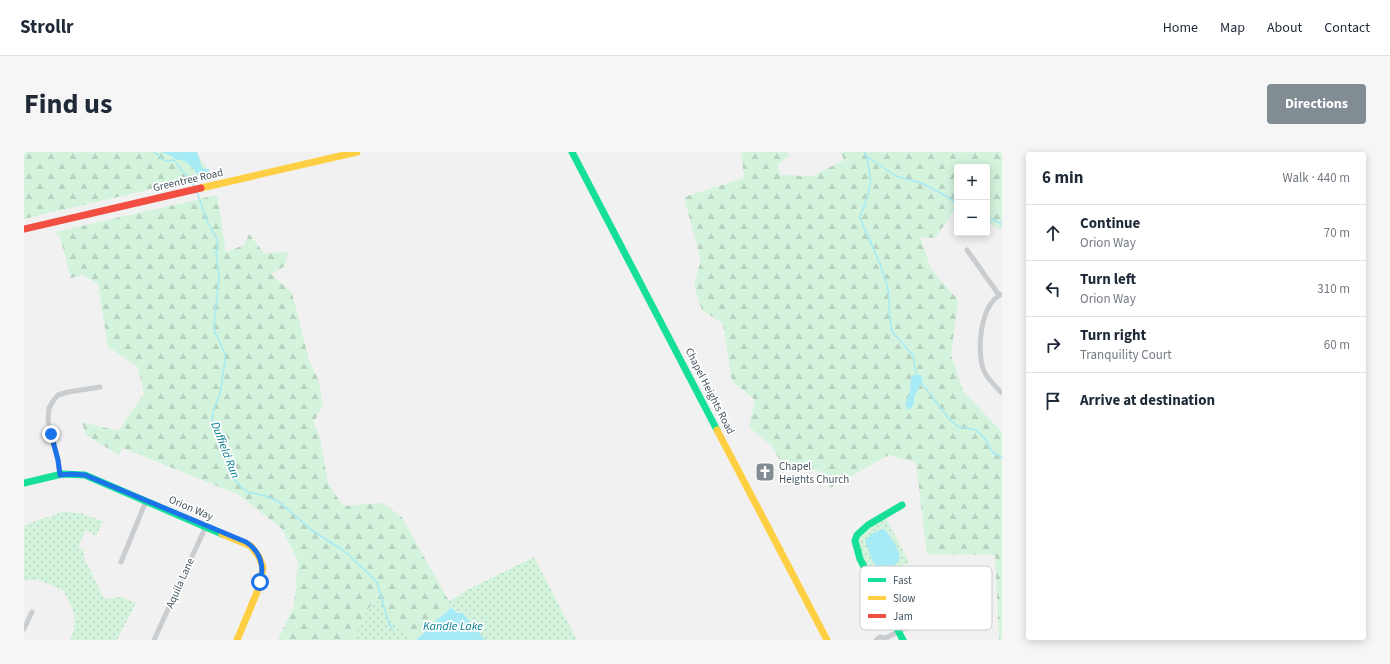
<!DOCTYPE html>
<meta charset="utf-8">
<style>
body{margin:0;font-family:"Source Sans 3",sans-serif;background:#f6f6f7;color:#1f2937}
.controls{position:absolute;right:12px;top:12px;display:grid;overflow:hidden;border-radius:4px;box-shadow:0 2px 10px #0003}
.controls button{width:36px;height:36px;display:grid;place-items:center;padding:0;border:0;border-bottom:1px solid #e0e1e3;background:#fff;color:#1f2937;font:20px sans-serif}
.stop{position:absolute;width:12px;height:12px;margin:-9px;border:3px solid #1a73e8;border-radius:50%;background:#fff}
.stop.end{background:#1a73e8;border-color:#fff;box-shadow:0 1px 4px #0008}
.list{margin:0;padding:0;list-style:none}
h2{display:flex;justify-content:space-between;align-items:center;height:52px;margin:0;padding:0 16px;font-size:17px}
h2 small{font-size:13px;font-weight:400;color:#747a83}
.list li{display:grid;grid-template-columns:26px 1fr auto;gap:12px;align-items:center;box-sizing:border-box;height:56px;padding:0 16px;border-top:1px solid #e0e1e3}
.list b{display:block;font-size:15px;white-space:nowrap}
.list p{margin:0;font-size:13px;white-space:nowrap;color:#747a83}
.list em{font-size:13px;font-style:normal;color:#747a83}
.icon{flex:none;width:22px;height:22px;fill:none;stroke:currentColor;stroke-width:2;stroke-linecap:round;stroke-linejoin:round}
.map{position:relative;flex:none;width:978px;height:488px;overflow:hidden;border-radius:4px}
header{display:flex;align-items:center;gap:24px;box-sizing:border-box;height:56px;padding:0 20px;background:#fff;border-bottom:1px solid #e0e1e3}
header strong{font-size:19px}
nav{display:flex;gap:22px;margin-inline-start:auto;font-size:14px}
.intro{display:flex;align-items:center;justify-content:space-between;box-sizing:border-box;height:96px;padding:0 24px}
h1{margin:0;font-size:28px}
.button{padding:10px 18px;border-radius:4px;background:#828c93;color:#fff;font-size:14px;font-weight:700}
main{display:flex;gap:24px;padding:0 24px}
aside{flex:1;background:#fff;border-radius:4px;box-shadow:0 2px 10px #0003}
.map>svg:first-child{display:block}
.grass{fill:url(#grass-dots)}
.forest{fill:url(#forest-firs)}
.water{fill:#a5eaf4}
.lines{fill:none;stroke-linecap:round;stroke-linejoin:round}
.stream{stroke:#a5eaf4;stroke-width:1.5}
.street{stroke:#cacdd0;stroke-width:5}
.fast{stroke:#16e098;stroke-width:7}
.slow{stroke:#ffcf43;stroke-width:7}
.jam{stroke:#f24e42;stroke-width:7}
.route{stroke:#1a73e8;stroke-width:5}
.labels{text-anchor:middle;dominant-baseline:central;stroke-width:3.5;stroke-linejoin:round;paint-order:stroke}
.street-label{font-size:11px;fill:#465660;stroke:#fff}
.poi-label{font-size:11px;fill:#465660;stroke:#fff;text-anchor:start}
.water-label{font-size:12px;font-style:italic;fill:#047e8f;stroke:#fff}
.key{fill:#fff;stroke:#c8cccf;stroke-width:1}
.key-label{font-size:11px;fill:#465660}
</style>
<header>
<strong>Strollr</strong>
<nav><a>Home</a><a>Map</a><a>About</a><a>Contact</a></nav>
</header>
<div class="intro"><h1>Find us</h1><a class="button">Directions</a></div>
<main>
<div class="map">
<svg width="978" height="488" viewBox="0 0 978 488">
<defs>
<pattern id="grass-dots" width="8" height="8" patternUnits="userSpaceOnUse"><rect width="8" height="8" fill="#d4f3dd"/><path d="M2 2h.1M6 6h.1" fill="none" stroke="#b7d2c0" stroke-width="1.8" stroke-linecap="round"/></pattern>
<pattern id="forest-firs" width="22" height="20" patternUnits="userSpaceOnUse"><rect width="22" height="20" fill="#d4f3dd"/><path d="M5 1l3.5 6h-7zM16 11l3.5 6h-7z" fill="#b7d2c0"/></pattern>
</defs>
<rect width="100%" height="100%" fill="#f2f1f1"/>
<!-- grass -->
<path class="grass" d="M38,360l19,1 22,8 -7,15 -10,-6 -8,17 7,3 -2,5 21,43 2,1 15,-2 15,6 -19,37h-47c10,-22 3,-30 -7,-50l-26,-11 -13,2v-56z
M862,366l23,44 -34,18 -17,-33c0,-17 15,-22 28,-29z
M510,405l43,83h-92l-22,-27 -14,-4 -4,-5 26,-16z
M348,449l11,2 5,14 13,8 13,15h-62z"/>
<!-- forest -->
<path class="forest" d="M0,0h172l15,23 -187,44z
M717,0h46l2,4 -12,9 4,10 32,1 31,-16 -3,-8h161v78l-15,-7v-56h-30v44h-3l-19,27 -15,-1 11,32 27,31 -7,55 12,36 39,41v208h-3l-4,-85 -68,-1 -11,-91 -27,-8 -59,33 -8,-16 -20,-5 -16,4 -14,-25 -23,-19 6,-27 -23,-19 -9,-57 -21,-14 -8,-24 7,-26 -17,-63 60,-19z
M193,43l9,57 18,-7 5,-11 15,19 24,-1 -3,14 -14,8 21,19 17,67 9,19 5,26 -9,17 6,16 8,45 15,23 39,-3 19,13 48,85 -4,3 4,5 -33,31h-2l-13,-15 -13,-8 -5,-14 -10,-2 -21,39h-74l16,-34 4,-45 -16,-32 -43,-34 -116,-47 -4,7 -33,-20 -4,-13 36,9 26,-37 -6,-27 -30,-20 -10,-63 -15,-9 -12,3 -11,-41 -5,-5z"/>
<!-- water -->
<path class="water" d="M136,0h37l5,16 2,1h5l1,8 -5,2 -5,-1c-7,-10 -11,-18 -25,-19l-3,-3z
M889,223h8c3,9 -2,12 -5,18 -4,6 1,13 -8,17l-3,-6 5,-12 1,-14z
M860,377c7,7 16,21 16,30 -4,6 -13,11 -20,12l-7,-9 -8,-21c4,-6 12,-11 19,-12z
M427,456l7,5h5l22,27h-69l9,-8 -1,-1z"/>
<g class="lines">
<!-- stream -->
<path class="stream" d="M130,0l11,9 9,-1 21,27
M841,0c9,30 6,36 -5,65l1,3c9,23 22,45 27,70 3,14 -1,29 5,43l20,22 2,13 3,9
M842,4l30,20 25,7 18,9 18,11
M173,40l10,29 9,16 2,7 -2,9 3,24 -5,48 1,7 10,22v7l-5,32 -7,19 -1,8 15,31 7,28 7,8 7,5 18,4 13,6 34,29 31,20 25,23 8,9 12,41 4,6
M963,65l15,7
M897,230l28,37 8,7 19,4 10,10 7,13 9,4"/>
<!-- street -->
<path class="street" d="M943,98l32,45
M978,142c-22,10 -26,57 -18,77 4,9 12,16 18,22
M36,323l-2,-15 -10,-39 1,-13 4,-7 5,-6 10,-3 32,-5
M97,410l25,-61
M0,477l8,-17
M130,488l52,-114
M852,488l4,-3 6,1
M861,488l1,-2 62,-32"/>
<!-- fast -->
<path class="fast" d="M548,0l145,278
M0,331l38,-9 23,1 137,59
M878,353l-34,20 -11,10 -2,6 5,18 43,81"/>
<!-- slow -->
<path class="slow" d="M177,36l156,-36
M693,278l110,210
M198,382l29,12 8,11 4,10 -3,18 -23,55"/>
<!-- jam -->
<path class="jam" d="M0,77l177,-41"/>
</g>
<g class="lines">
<!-- route -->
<path class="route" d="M27,282l7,26 2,15 11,-1 14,1 161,67c14,9 19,24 14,40"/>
</g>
<!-- icons -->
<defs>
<symbol id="church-square" viewBox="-11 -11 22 22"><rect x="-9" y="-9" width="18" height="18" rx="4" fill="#828c93" stroke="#fff"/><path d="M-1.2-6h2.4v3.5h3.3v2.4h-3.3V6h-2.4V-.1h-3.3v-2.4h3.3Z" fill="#fff"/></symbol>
</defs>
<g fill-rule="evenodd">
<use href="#church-square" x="730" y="309" width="22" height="22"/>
</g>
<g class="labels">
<!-- street labels -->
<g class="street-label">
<text transform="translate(164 28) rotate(-13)">Greentree Road</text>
<text transform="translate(686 239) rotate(63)">Chapel Heights Road</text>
<text transform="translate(167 356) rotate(23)">Orion Way</text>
<text transform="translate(156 431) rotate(-66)">Aquila Lane</text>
</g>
<!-- poi labels -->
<g class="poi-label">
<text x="755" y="314">Chapel<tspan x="755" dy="13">Heights Church</tspan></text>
</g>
<!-- water labels -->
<g class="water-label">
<text transform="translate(201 298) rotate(69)">Duffield Run</text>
<text x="429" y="474">Kandle Lake</text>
</g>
</g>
<!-- legend -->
<rect x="836" y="414" width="132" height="64" rx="6" class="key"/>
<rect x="844" y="426" width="18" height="4" fill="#16e098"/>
<rect x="844" y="444" width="18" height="4" fill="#ffcf43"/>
<rect x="844" y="462" width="18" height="4" fill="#f24e42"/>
<g class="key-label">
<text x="869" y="432">Fast</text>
<text x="869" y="450">Slow</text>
<text x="869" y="468">Jam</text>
</g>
</svg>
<div class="controls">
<button>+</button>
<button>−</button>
</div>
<div class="stop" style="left:236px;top:430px"></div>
<div class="stop end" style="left:27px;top:282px"></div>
</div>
<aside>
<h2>6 min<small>Walk · 440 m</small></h2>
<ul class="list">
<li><svg class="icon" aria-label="ahead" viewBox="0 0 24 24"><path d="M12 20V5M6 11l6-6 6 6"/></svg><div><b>Continue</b><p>Orion Way</p></div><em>70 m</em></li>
<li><svg class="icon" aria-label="left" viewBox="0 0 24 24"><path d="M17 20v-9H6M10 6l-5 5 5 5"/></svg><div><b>Turn left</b><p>Orion Way</p></div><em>310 m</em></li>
<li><svg class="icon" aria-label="right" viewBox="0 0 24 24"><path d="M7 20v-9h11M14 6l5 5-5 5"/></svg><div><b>Turn right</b><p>Tranquility Court</p></div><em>60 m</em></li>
<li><svg class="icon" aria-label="arrive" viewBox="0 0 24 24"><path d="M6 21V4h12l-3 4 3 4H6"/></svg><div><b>Arrive at destination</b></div></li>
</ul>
</aside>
</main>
